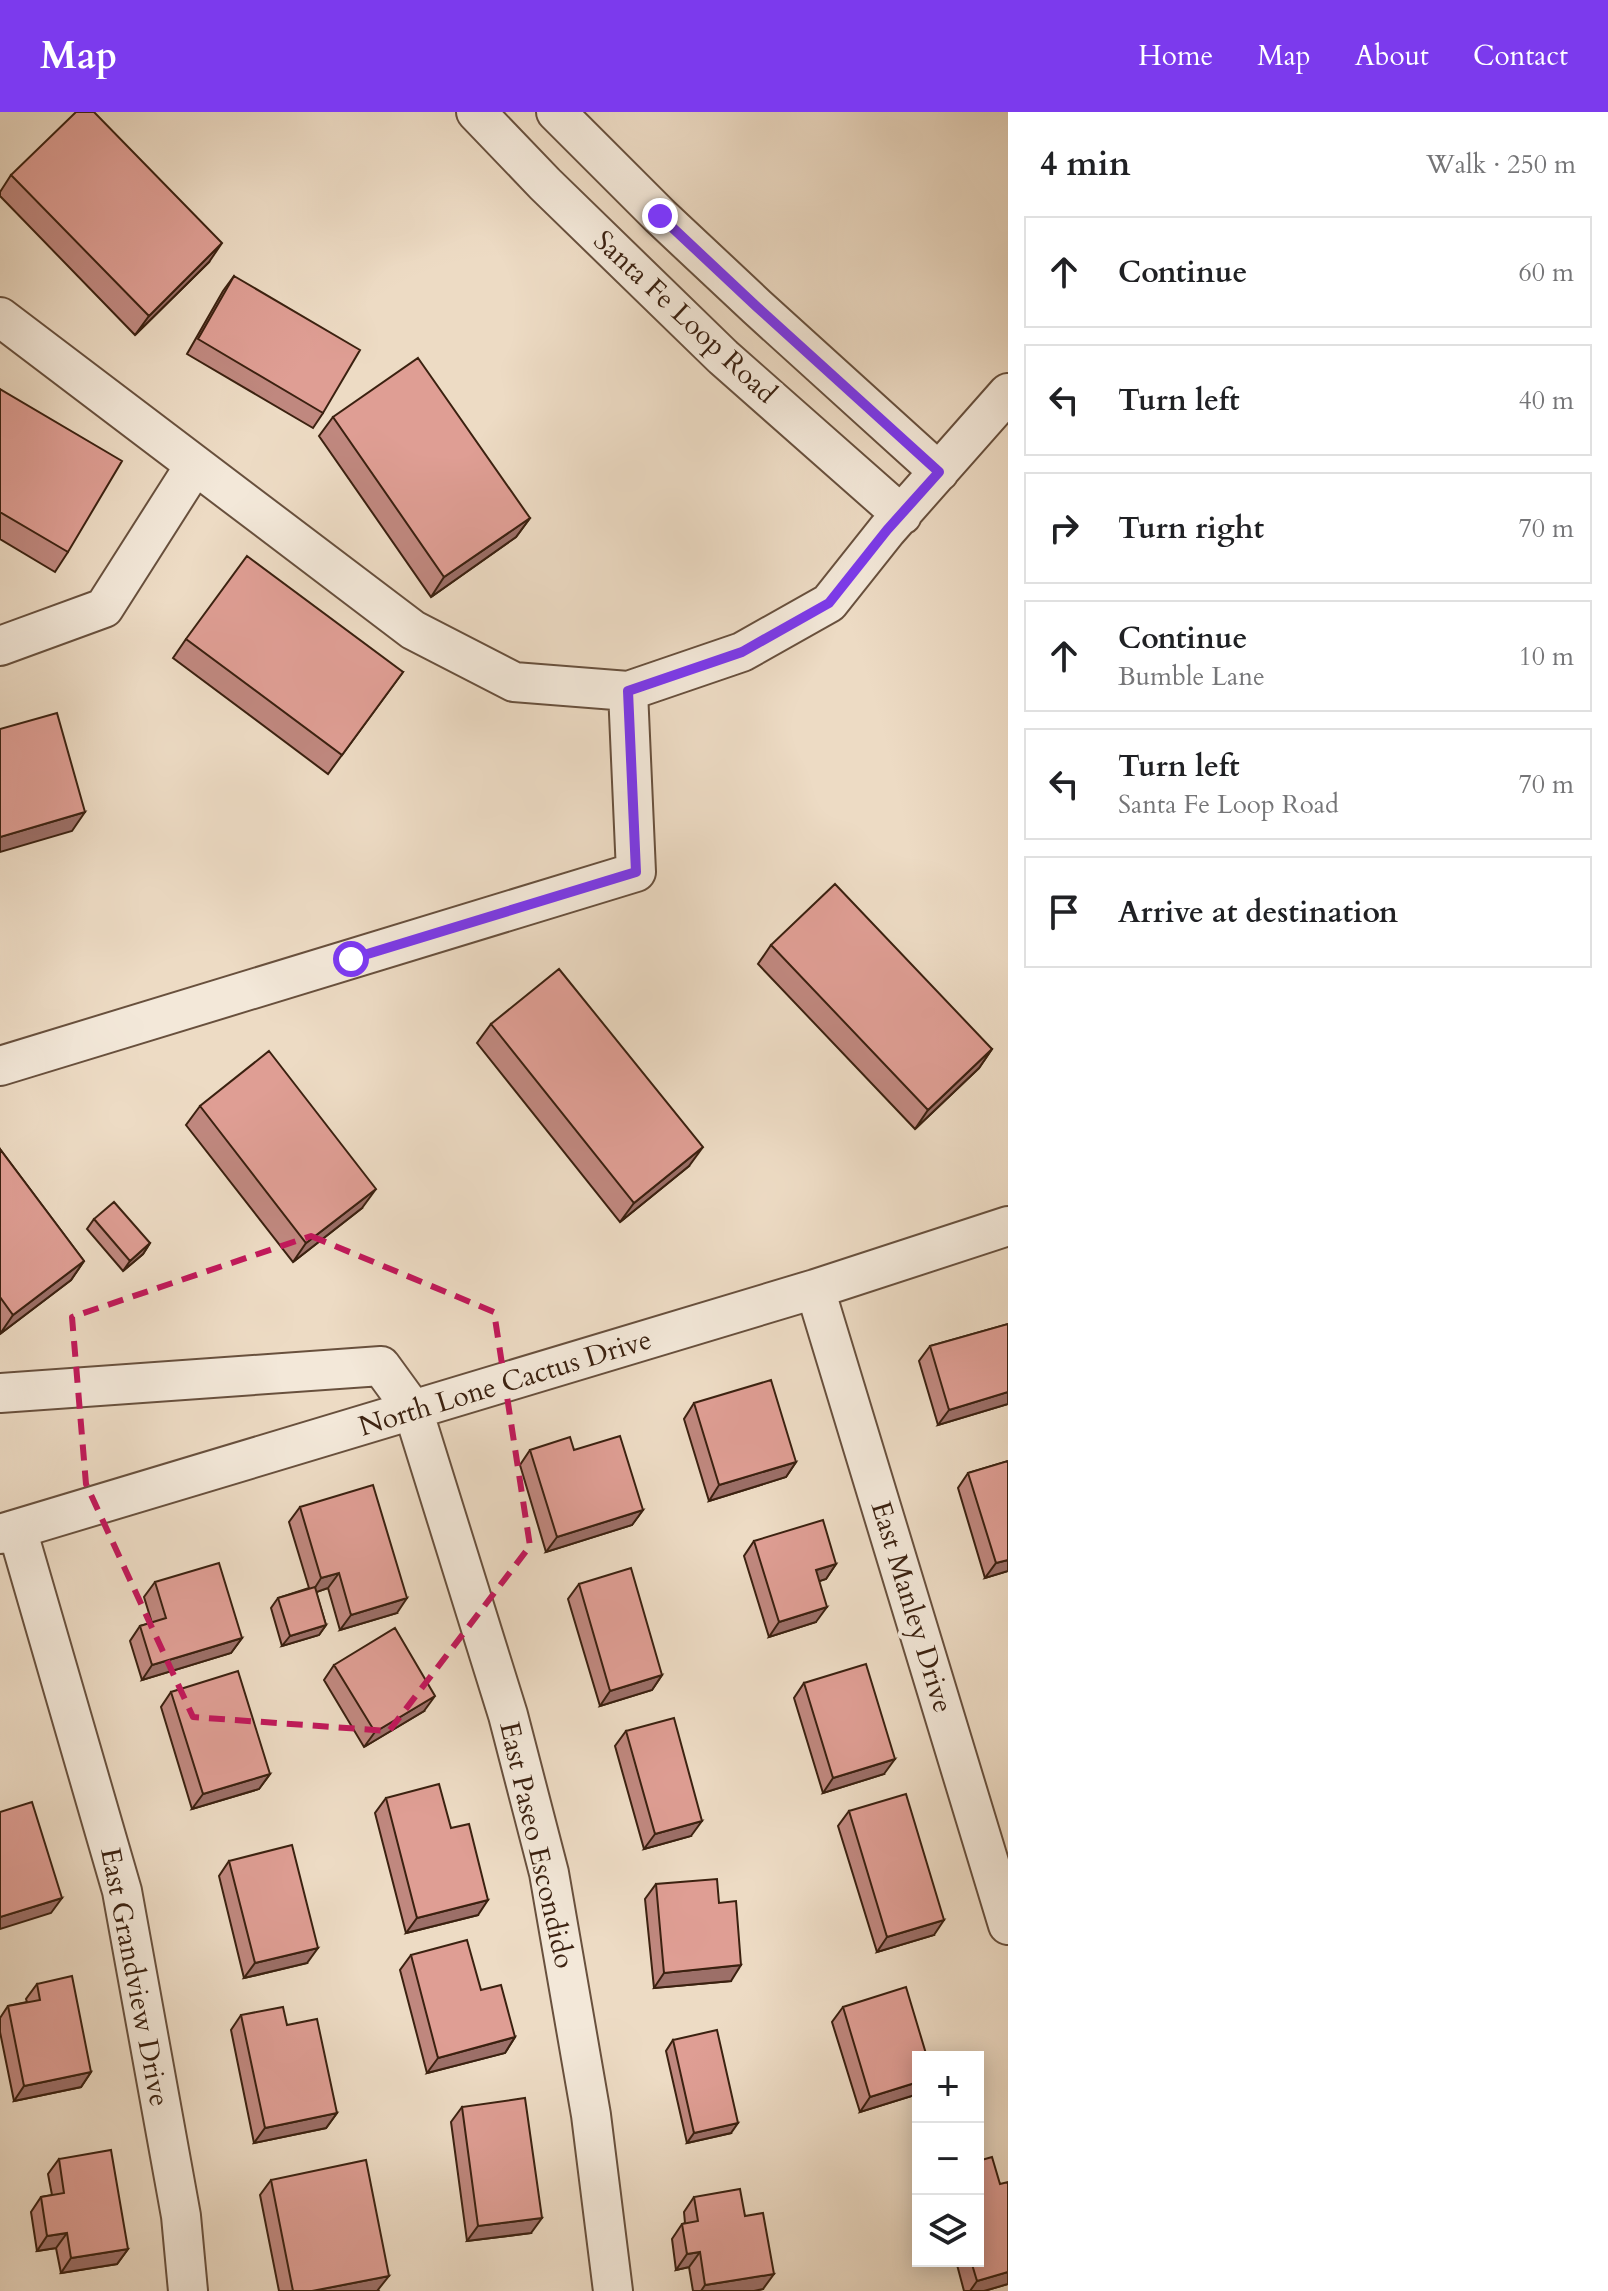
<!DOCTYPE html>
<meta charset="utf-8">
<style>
body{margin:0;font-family:Cardo,serif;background:#f6f6f6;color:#202124}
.controls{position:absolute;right:24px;bottom:24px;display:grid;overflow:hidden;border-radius:0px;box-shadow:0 4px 20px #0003}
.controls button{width:72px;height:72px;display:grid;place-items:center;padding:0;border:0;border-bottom:2px solid #e0e0e0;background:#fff;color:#202124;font:40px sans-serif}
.stop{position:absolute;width:24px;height:24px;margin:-18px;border:6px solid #7c3aed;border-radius:50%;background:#fff}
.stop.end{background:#7c3aed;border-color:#fff;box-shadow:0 2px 8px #0008}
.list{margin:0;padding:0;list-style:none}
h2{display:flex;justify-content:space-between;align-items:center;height:104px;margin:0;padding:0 32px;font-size:34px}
h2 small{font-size:26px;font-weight:400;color:#757577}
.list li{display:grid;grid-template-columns:52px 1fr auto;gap:24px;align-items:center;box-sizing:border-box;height:112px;margin:0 16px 16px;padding:0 16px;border:2px solid #e0e0e0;border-radius:0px}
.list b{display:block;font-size:30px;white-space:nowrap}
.list p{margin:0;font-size:26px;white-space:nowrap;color:#757577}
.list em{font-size:26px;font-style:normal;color:#757577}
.icon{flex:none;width:44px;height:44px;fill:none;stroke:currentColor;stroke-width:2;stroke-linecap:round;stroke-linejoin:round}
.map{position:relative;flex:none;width:1008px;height:2179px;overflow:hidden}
header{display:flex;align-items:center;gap:48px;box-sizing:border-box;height:112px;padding:0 40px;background:#7c3aed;color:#fff}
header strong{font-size:38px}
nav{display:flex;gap:44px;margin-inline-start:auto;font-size:28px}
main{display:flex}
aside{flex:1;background:#fff}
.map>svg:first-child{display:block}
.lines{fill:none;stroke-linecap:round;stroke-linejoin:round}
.minor-casing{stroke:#68503d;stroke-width:42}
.minor{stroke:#f3e8d9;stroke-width:38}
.wall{fill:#c0887f;stroke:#3b2110;stroke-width:2}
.shaded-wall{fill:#9c6f68;stroke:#3b2110;stroke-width:2}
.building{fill:#df9e94;stroke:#3b2110;stroke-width:2}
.route{stroke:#7c3aed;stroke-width:10}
.marked{fill:none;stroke:#c2185b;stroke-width:6;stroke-dasharray:16 10;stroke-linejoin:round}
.labels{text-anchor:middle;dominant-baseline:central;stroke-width:8;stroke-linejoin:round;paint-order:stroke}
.street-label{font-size:28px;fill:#3b2110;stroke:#f3e8d9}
</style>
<header>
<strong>Map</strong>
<nav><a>Home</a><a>Map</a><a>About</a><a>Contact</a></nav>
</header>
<main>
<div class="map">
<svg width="1008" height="2179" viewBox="0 0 1008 2179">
<rect width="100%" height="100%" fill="#eddbc4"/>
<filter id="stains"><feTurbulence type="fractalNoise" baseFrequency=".0025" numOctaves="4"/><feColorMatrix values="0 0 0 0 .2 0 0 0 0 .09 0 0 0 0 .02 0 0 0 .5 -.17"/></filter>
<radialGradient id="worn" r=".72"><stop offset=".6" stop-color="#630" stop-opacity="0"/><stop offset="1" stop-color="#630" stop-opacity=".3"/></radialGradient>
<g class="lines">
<defs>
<path id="minor" d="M476,0l69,72 178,173 179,158
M556,0l104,104 97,91 182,165
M0,205l413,313 101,52 114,9 114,-39 87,-49 58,-73 121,-137
M0,534l104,-38 91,-143
M0,954l636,-194 -8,-181
M815,1177l193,636
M0,1281l381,-27 32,44 95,305 41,158 42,242 22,176
M17,1417l105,362 59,325 7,75
M0,1422l815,-245 193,-63"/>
</defs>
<!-- minor casing -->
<use href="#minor" class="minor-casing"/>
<!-- minor -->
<use href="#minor" class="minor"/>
</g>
<!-- wall -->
<path class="wall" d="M11,63l198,87 -74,73 -135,-139v-4z
M234,164l89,137 -10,15 -126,-74 36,-63z
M0,277l68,163 -13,20 -55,-33z
M333,305l197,101 -14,19 -85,60 -112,-161z
M186,527l217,33 -75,102 -155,-116z
M771,833l221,104 -13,19 -64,61 -157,-165z
M491,912l198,142 -69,56 -143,-179z
M200,994l162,102 -69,54 -107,-137z
M0,1037l84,112 -13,19 -71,54z
M94,1107l56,24 -7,11 -20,17 -36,-42z
M1008,1212v80l-70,21 -19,-64 11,-15z
M694,1291l102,59 -10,15 -77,24 -25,-82z
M530,1338h44l69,60 -11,15 -86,27 -26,-87z
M1008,1349v110l-23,7 -27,-90 10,-15z
M300,1395l97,106 -57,17 -12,-42 -12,4 10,33 -7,10 -37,11 -11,-38 7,-10 31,-10 -20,-66z
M754,1429l82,23 -10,15 -7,2 -3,41 -47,15 -25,-81z
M155,1470l87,56 -11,15 -89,27 -12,-39 10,-15 12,-3 -8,-26z
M579,1472l83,91 -10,15 -52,16 -32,-107z
M334,1553l90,46 -60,36 -40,-67z
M804,1571l80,91 -61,19 -29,-95z
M171,1580l99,82 -11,15 -67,20 -31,-102z
M626,1619l65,105 -47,13 -29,-103z
M386,1686l65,30 27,87 -72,18 -31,-120z
M849,1699l85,124 -57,17 -39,-126z
M229,1749l78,102 -63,15 -25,-102z
M656,1772l63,19 12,78 -77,7 -9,-89z
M411,1843l70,35 34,47 -10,16 -78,20 -27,-103z
M37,1872l54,88 -10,15 -67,14 -14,-69v-14l8,-12 19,-4 -1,-3z
M843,1895l75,50v37l-58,18 -28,-90z
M241,1903l46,10 50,88 -11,15 -72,15 -23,-113z
M673,1928l58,93 -44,10 -21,-92z
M462,1995l69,126 -64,8 -16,-119z
M59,2047l69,90 -11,15 -56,9 -5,-25 -19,3 -6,-39 10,-15 11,-2 -4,-21z
M271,2068l108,111h-100l-19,-96z
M1008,2070v102l-24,7h-20l-8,-30h22z
M694,2085l51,19 18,73 -9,2h-61l-4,-24 -13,3 -4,-31 10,-15 3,-1 -1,-11z"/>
<!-- shaded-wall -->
<path class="shaded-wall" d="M222,131l-13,19 -74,73 14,-19z
M530,406l-14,19 -85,60 13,-20z
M85,700l-13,19 -72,21v-15z
M992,937l-13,19 -64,61 13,-19z
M703,1035l-14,19 -69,56 14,-19z
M376,1077l-14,19 -69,54 13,-19z
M150,1131l-7,11 -20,17 7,-10z
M84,1149l-13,19 -71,54 13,-19z
M1008,1280v12l-70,21 11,-15z
M796,1350l-10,15 -77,24 10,-16z
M643,1398l-11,15 -86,27 11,-15z
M1008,1448v11l-23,7 11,-15z
M836,1452l-10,15 -21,7 11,-16z
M339,1461l-11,15 -17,6 10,-16z
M407,1486l-10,15 -57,17 11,-15z
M827,1495l-11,15 -47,15 10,-15z
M326,1513l-7,10 -37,11 8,-10z
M242,1526l-11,15 -89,27 10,-15z
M662,1563l-10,15 -52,16 10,-15z
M435,1584l-11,15 -60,36 11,-15z
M895,1647l-11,15 -61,19 10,-15z
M270,1662l-11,15 -67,20 11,-15z
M702,1709l-11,15 -47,13 11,-15z
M62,1786l-11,15 -51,16v-12z
M488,1788l-10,15 -72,18 11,-15z
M944,1808l-10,15 -57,17 10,-15z
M318,1836l-11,15 -63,15 11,-15z
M741,1853l-10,16 -77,7 10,-15z
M515,1925l-10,16 -78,20 11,-15z
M91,1960l-10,15 -67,14 10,-15z
M918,1970v12l-58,18 10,-15z
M337,2001l-11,15 -72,15 11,-15z
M738,2011l-7,10 -44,10 7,-10z
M542,2106l-11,15 -64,8 11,-15z
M67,2121l-11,15 -19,3 10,-15z
M128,2137l-11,15 -56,9 10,-15z
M700,2140l-11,15 -13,3 11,-16z
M1008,2160v12l-24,7h-14l7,-10z
M774,2162l-11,15 -9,2h-53l4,-6z
M389,2164l-12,15h-65z"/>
<!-- building -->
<path class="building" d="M76,0h18l128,131 -73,73 -138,-141z
M234,164l126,74 -37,63 -125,-74z
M418,246l112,160 -86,59 -111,-160z
M0,277l122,72 -54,91 -68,-40z
M247,444l156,116 -61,83 -156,-116z
M57,601l28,99 -85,25v-108z
M835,772l157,165 -64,61 -157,-165z
M559,857l144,178 -69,56 -143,-179z
M269,939l107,138 -70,54 -106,-137z
M0,1037l84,112 -71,54 -13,-18z
M114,1090l36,41 -20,18 -36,-42z
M1008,1212v68l-59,18 -19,-64z
M771,1268l25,82 -77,23 -25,-82z
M620,1324l23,74 -86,27 -27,-87 40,-13 4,13z
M1008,1349v99l-12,3 -28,-90z
M373,1373l34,113 -56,17 -12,-42 -18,5 -21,-71z
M823,1408l13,44 -20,6 11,37 -48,15 -25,-81z
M219,1451l23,75 -90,27 -12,-39 26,-8 -11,-36z
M631,1456l31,107 -52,16 -31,-107z
M315,1475l11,38 -36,11 -12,-38z
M395,1516l40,68 -60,36 -41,-67z
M866,1552l29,95 -62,19 -29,-95z
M238,1559l32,103 -67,20 -32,-102z
M674,1606l28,103 -47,13 -29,-103z
M439,1672l12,44 18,-4 19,76 -71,18 -31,-120z
M906,1682l38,126 -57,17 -38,-126z
M32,1690l30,96 -62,19v-105z
M292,1733l26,103 -63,15 -26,-102z
M717,1767l2,24 17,-2 5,64 -77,8 -8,-89z
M467,1828l14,50 20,-5 14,52 -77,21 -27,-103z
M72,1864l19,96 -67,14 -16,-80 32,-6 -3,-16z
M906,1875l21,70h-9v25l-48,15 -27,-90z
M283,1895l4,18 30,-6 20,94 -72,15 -24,-113z
M717,1918l21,93 -44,10 -21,-93z
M525,1986l17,120 -64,8 -16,-119z
M111,2038l17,99 -57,9 -4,-25 -20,3 -6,-39 23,-4 -5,-34z
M992,2045l8,27 8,-2v90l-31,9 -6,-20h7v-100z
M366,2048l23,116 -77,15h-19l-22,-111z
M740,2077l5,27 18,-3 11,61 -69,11 -5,-33 -13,2 -5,-30 16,-3 -4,-24z"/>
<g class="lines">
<!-- route -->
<path class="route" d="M351,847l285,-87 -8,-181 114,-39 87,-49 58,-73 52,-58 -182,-165 -97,-91"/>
</g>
<!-- marked area -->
<path class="marked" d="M311,1124l183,76 36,234 -141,185 -196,-14 -107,-233 -14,-167z"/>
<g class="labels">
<!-- street labels -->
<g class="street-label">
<text transform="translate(685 205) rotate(43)">Santa Fe Loop Road</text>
<text transform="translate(505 1271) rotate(-17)">North Lone Cactus Drive</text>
<text transform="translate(912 1495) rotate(73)">East Manley Drive</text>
<text transform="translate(537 1733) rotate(77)">East Paseo Escondido</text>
<text transform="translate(135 1865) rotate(79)">East Grandview Drive</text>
</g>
</g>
<rect width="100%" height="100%" filter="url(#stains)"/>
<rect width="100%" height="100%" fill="url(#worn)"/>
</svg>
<div class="controls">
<button>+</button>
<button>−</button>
<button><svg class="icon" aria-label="layers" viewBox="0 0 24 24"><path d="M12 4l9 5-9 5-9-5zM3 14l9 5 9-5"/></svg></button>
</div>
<div class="stop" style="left:351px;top:847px"></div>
<div class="stop end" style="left:660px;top:104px"></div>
</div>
<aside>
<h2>4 min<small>Walk · 250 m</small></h2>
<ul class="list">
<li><svg class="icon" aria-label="ahead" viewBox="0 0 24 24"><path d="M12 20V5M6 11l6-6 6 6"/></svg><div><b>Continue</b></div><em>60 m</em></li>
<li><svg class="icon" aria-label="left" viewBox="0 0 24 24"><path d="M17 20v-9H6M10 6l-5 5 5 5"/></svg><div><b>Turn left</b></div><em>40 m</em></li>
<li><svg class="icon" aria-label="right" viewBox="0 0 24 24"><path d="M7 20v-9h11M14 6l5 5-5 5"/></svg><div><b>Turn right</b></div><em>70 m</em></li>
<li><svg class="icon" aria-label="ahead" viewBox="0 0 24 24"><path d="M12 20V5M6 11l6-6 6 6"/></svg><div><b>Continue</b><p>Bumble Lane</p></div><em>10 m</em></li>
<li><svg class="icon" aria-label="left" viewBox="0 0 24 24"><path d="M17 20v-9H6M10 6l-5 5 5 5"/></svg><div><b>Turn left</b><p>Santa Fe Loop Road</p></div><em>70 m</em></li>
<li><svg class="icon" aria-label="arrive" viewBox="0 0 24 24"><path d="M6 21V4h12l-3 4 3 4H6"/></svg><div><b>Arrive at destination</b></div></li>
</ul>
</aside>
</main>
